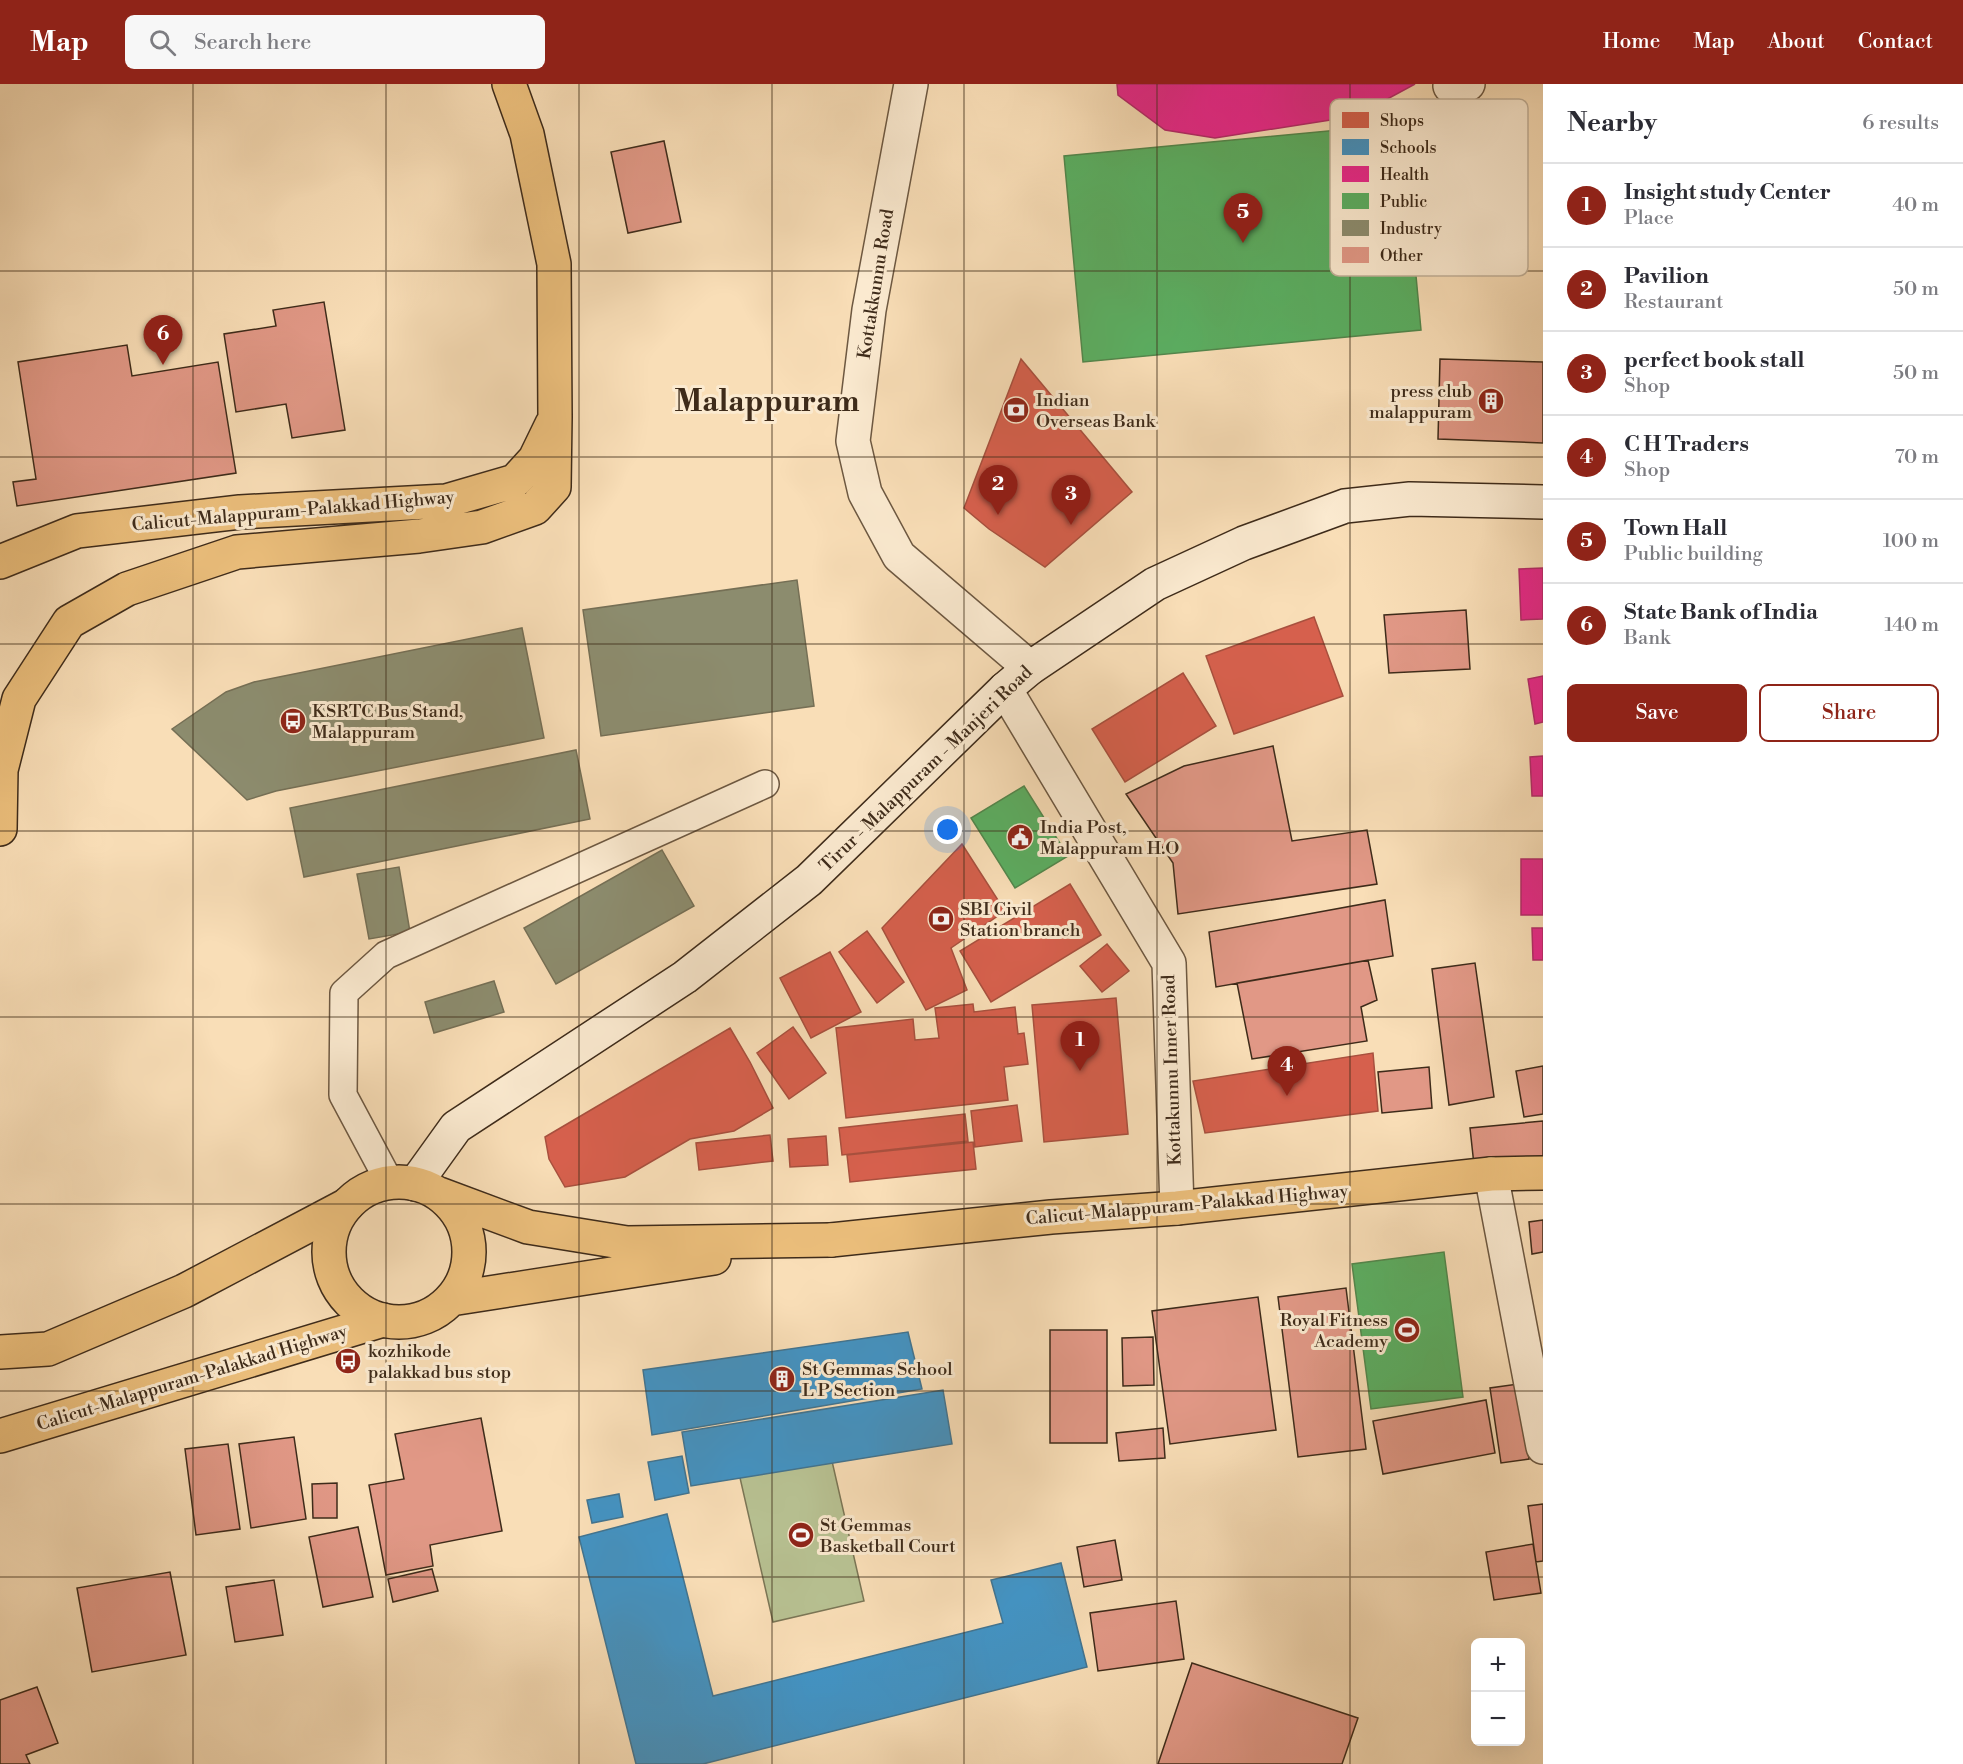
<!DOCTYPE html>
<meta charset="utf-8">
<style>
body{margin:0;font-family:"Libre Bodoni",serif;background:#f7f7f7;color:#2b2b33}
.controls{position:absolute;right:18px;bottom:18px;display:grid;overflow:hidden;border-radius:9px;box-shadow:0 6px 24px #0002}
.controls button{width:54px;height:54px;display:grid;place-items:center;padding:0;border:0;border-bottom:2px solid #e1e1e2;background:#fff;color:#2b2b33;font:30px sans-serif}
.you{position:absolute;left:948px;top:746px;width:21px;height:21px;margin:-15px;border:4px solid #fff;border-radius:50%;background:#1a73e8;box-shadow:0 0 0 9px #1a73e833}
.badge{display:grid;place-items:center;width:39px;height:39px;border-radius:50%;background:#8f2418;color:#fff;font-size:20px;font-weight:700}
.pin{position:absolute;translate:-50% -50px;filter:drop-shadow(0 2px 3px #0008)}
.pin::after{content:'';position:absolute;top:32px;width:21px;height:18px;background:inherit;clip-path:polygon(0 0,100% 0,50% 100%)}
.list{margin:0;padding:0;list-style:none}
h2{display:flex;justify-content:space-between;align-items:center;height:78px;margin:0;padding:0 24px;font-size:26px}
h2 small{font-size:20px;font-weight:400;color:#7c7c81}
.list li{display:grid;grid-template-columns:39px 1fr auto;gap:18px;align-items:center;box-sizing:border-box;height:84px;padding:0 24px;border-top:2px solid #e1e1e2}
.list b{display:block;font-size:22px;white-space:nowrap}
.list p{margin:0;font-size:20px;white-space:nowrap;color:#7c7c81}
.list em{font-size:20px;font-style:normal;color:#7c7c81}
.actions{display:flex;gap:12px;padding:18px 24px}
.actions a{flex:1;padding:14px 0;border:2px solid #8f2418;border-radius:9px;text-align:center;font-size:21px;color:#8f2418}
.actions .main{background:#8f2418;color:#fff}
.icon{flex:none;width:33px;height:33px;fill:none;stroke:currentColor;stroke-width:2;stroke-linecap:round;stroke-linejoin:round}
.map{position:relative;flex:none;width:1543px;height:1680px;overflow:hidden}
header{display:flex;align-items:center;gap:36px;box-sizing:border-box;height:84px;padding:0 30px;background:#8f2418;color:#fff}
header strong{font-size:28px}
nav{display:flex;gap:33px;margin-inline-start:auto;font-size:21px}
.search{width:420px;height:54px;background:#f7f7f7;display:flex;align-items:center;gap:15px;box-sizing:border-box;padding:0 21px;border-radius:9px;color:#7c7c81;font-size:22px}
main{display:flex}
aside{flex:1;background:#fff}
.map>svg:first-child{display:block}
.green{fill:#b8c293;stroke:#7b7656;stroke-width:1.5}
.shops{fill:#d6604d;stroke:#a8503e;stroke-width:1.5}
.schools{fill:#4393c3;stroke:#427490;stroke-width:1.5}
.health{fill:#e7298a;stroke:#b42a68;stroke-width:1.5}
.public{fill:#5aae61;stroke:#52874c;stroke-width:1.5}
.industry{fill:#8c8c6e;stroke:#756f55;stroke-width:1.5}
.building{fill:#e19886;stroke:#3e2b1a;stroke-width:1.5}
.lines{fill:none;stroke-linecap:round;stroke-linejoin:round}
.service-casing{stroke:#6d5841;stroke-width:30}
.minor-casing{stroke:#6d5841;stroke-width:36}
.secondary-casing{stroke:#3e2b1a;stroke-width:36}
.primary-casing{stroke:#3e2b1a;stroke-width:36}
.trunk-casing{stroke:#3e2b1a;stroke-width:36}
.service{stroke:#fbead0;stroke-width:27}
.minor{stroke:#fbead0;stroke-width:33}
.secondary{stroke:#fbead0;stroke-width:33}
.primary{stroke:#ecbf7c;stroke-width:33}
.trunk{stroke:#ecbf7c;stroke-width:33}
.grid{fill:none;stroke:#3e2b1a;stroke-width:1.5;stroke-opacity:0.55}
.labels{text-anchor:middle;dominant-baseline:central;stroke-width:6;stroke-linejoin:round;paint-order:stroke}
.street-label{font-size:18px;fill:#3e2b1a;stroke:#fbead0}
.poi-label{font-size:18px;fill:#3e2b1a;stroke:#fbead0;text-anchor:start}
.town-label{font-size:30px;font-weight:bold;fill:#3e2b1a;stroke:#fbead0}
.key{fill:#fbead0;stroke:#c2b199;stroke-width:1.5}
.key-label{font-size:16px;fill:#3e2b1a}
</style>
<header>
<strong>Map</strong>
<div class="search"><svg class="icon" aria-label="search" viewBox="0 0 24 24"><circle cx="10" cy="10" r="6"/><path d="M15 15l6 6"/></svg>Search here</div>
<nav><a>Home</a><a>Map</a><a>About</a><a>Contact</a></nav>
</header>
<main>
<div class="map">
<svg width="1543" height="1680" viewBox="0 0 1543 1680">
<rect width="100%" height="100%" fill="#f9deb7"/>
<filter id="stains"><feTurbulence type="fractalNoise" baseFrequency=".00333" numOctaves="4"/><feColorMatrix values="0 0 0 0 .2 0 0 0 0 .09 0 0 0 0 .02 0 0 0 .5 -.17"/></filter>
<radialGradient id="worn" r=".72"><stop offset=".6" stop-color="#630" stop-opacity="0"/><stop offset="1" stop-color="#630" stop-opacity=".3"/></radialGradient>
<!-- green -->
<path class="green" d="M829,1364l35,153 -91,21 -35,-153z"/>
<!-- shops -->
<path class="shops" d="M1021,275l111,133 -87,75 -56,-38 -25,-21z
M1314,533l29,79 -109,38 -28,-78z
M1183,589l33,53 -91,56 -33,-53z
M962,760l43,67 -54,37 16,42 -41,20 -44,-82z
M1070,800l31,51 -110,67 -31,-51z
M867,847l37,51 -27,21 -38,-51z
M1107,860l22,27 -27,21 -22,-26z
M830,868l31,60 -50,26 -31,-60z
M1116,914l12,136 -84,8 -12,-137z
M973,920l1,8 41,-5 3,27 6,-1 4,31 -24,3 4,33 -162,18 -10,-90 77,-9 2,21 24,-2 -4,-30z
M793,943l33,46 -37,26 -32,-46z
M730,944l20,34 23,46 -39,23 -44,8 -65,38 -60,10 -16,-28 -4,-22z
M1373,969l5,58 -173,22 -12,-52z
M1017,1021l5,36 -47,6 -4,-36z
M965,1030l3,27 -126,14 -3,-27z
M770,1051l3,26 -74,9 -3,-27z
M826,1052l2,29 -38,2 -2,-28z
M973,1058l3,27 -126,13 -3,-27z"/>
<!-- schools -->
<path class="schools" d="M908,1248l14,57 -270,46 -9,-65z
M943,1306l9,54 -261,42 -9,-54z
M682,1372l7,37 -34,7 -7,-38z
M619,1410l4,23 -31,6 -5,-23z
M667,1430l46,182 290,-73 -12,-43 70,-17 26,104 -384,97h-67l-57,-227z"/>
<!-- health -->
<path class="health" d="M1117,0h298l-59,32 -141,22 -50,-8 -47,-35z
M1543,484v51l-22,1 -2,-51z
M1543,592v46l-8,2 -7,-45z
M1543,672v40h-11l-2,-39z
M1521,775h22v56h-22z
M1532,844h11v32h-10z"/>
<!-- public -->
<path class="public" d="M1402,40l19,206 -338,32 -19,-206z
M1024,702l44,70 -53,32 -44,-70z
M1444,1168l19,145 -92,12 -19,-145z"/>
<!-- industry -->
<path class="industry" d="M797,496l17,126 -213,30 -18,-126z
M522,544l22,110 -268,53 -29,9 -75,-71 54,-37 28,-10z
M576,666l14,69 -286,58 -14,-69z
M662,766l32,56 -138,78 -32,-56z
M399,783l11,65 -41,7 -12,-65z
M494,897l10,31 -70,21 -9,-31z"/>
<!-- building -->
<path class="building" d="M664,57l17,81 -53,11 -17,-81z
M324,218l21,128 -53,8 -6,-34 -50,8 -12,-78 52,-8 -3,-16z
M127,261l5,31 86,-14 18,111 -219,33 -4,-24 23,-3 -18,-117z
M1440,275l103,3v81l-105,-4z
M1466,526l4,59 -81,4 -5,-58z
M1273,662l19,95 75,-11 10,54 -199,30 -5,-51 -47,-69 58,-28z
M1385,816l8,56 -177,31 -7,-55z
M1368,876l9,40 -16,7 6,34 -115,18 -15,-76z
M1475,879l19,134 -45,8 -17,-136z
M1543,982v48l-19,3 -8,-46z
M1429,983l3,41 -50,5 -4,-41z
M1543,1037v38l-69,6 -4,-37z
M1543,1136v32l-11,2 -3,-32z
M1346,1204l20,161 -68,8 -20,-160z
M1258,1213l18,133 -106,14 -18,-133z
M1050,1246h57v113h-57z
M1153,1253l1,48 -31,1 -1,-48z
M1518,1300l11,75 -28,4 -11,-75z
M1486,1316l9,53 -112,21 -10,-53z
M481,1334l21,113 -72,14 3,21 -47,9 -17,-90 35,-6 -9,-45z
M1163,1344l2,30 -46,3 -3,-28z
M294,1353l12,82 -55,9 -12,-84z
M228,1360l12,85 -44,6 -11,-86z
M337,1399v35h-24l-1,-34z
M1543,1420v57l-7,1 -8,-56z
M358,1443l15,70 -50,10 -14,-70z
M1115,1456l7,40 -38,7 -7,-40z
M1533,1460l8,49 -47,7 -8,-48z
M432,1485l6,22 -45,11 -5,-23z
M170,1488l16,83 -94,17 -15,-84z
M274,1496l9,55 -48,7 -9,-55z
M1176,1517l8,58 -86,12 -8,-58z
M1192,1579l166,55 -16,46h-184z
M37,1603l21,56 -32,12 4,9h-30v-64z"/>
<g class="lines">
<defs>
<path id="service" d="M390,1099l-47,-88 1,-102 42,-38 379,-171"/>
<path id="minor" d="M911,0l-42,226 -16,131 12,52 34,63 131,112
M1450,2l18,-2
M1005,605l164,274 8,245
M1491,1090l52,273"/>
<path id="secondary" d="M415,1100l41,-57 229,-150 124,-97 196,-191 25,-21 125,-84 89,-41 101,-37 65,-7 133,3"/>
<path id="primary" d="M329 1168a70 70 0 1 1 140 0a70 70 0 1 1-140 0Z
M439,1110l89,33 99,16 204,-3
M451,1215l263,-41"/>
<path id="trunk" d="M0,478l77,-31 163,-19 206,-11 69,-20 20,-22 17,-35
M0,745l1,-59 18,-71 50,-77 58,-33 110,-37 182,-16 63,-9 53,-19 19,-21 1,-70 -1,-153 -27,-130 -18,-50
M831,1156l220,-23 126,-9 314,-34 52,-1
M0,1268l48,-3 136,-58 163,-86
M0,1352l383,-116"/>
</defs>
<!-- service casing -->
<use href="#service" class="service-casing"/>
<!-- minor casing -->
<use href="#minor" class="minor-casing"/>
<!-- secondary casing -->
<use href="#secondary" class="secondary-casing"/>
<!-- primary casing -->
<use href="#primary" class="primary-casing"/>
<!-- trunk casing -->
<use href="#trunk" class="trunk-casing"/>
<!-- service -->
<use href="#service" class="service"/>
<!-- minor -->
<use href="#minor" class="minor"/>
<!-- secondary -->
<use href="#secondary" class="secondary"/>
<!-- primary -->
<use href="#primary" class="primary"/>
<!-- trunk -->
<use href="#trunk" class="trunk"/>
</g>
<!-- grid -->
<path class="grid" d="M193,0v1680M386,0v1680M579,0v1680M772,0v1680M964,0v1680M1157,0v1680M1350,0v1680M0,187h1543M0,373h1543M0,560h1543M0,747h1543M0,933h1543M0,1120h1543M0,1307h1543M0,1493h1543"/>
<!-- icons -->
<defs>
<symbol id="building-disc" viewBox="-11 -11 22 22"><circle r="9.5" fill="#8f2418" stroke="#fbead0"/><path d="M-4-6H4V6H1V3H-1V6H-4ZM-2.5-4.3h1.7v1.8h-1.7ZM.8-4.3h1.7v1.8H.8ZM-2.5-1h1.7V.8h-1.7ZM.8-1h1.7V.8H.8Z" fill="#fff"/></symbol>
<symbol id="bank-disc" viewBox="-11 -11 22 22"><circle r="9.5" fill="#8f2418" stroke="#fbead0"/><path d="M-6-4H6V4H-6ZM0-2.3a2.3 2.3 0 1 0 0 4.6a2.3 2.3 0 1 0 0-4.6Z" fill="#fff"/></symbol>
<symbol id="bus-disc" viewBox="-11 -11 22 22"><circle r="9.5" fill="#8f2418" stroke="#fbead0"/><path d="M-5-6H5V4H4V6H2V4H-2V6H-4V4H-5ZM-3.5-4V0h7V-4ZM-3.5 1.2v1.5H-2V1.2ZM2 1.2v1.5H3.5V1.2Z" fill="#fff"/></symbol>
<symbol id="civic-disc" viewBox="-11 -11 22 22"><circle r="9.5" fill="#8f2418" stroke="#fbead0"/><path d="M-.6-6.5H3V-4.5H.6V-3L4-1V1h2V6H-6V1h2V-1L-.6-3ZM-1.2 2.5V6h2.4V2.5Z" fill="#fff"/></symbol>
<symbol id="stadium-disc" viewBox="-11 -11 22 22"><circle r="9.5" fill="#8f2418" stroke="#fbead0"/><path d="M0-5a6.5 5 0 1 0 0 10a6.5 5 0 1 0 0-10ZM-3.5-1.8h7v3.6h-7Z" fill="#fff"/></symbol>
</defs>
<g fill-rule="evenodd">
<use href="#building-disc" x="1476" y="302" width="30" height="30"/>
<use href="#bank-disc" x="1001" y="311" width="30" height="30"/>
<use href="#bus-disc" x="278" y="622" width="30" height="30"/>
<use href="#civic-disc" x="1005" y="738" width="30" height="30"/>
<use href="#bank-disc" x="926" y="820" width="30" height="30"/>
<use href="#stadium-disc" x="1392" y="1231" width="30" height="30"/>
<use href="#bus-disc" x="333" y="1262" width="30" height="30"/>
<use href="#building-disc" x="767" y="1280" width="30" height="30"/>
<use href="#stadium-disc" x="786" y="1436" width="30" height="30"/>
</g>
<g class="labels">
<!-- street labels -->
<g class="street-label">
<text transform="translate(876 200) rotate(-81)">Kottakkunnu Road</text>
<text transform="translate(293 427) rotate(-5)">Calicut-Malappuram-Palakkad Highway</text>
<text transform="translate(926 685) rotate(-44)">Tirur - Malappuram - Manjeri Road</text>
<text transform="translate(1172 986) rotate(-92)">Kottakunnu Inner Road</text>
<text transform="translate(1187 1121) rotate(-5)">Calicut-Malappuram-Palakkad Highway</text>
<text transform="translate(192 1294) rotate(-17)">Calicut-Malappuram-Palakkad Highway</text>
</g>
<!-- poi labels -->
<g class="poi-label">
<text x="1472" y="307" text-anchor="end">press club<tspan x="1472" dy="21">malappuram</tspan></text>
<text x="1036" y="316">Indian<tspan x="1036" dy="21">Overseas Bank</tspan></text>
<text x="312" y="627">KSRTC Bus Stand,<tspan x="312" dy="21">Malappuram</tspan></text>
<text x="1040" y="743">India Post,<tspan x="1040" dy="21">Malappuram H.O</tspan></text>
<text x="960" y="825">SBI Civil<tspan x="960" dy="21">Station branch</tspan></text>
<text x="1388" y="1236" text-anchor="end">Royal Fitness<tspan x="1388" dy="21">Academy</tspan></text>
<text x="368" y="1267">kozhikode<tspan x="368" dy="21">palakkad bus stop</tspan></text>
<text x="802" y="1285">St Gemmas School<tspan x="802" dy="21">L P Section</tspan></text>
<text x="820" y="1441">St Gemmas<tspan x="820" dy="21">Basketball Court</tspan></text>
</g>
<!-- town labels -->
<g class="town-label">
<text x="767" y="318">Malappuram</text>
</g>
</g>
<!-- legend -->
<rect x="1330" y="15" width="198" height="177" rx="9" class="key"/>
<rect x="1342" y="28" width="27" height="16" fill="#d6604d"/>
<rect x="1342" y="55" width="27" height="16" fill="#4393c3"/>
<rect x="1342" y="82" width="27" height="16" fill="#e7298a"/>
<rect x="1342" y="109" width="27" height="16" fill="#5aae61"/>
<rect x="1342" y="136" width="27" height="16" fill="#8c8c6e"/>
<rect x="1342" y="163" width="27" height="16" fill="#e19886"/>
<g class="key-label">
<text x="1380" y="42">Shops</text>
<text x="1380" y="69">Schools</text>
<text x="1380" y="96">Health</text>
<text x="1380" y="123">Public</text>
<text x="1380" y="150">Industry</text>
<text x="1380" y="177">Other</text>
</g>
<rect width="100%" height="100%" filter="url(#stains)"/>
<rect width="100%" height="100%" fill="url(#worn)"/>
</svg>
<div class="controls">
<button>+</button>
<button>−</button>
</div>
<div class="you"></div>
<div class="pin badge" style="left:1080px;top:987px">1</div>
<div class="pin badge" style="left:998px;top:431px">2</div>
<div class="pin badge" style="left:1071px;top:441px">3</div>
<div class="pin badge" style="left:1287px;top:1012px">4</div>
<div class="pin badge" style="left:1243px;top:159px">5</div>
<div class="pin badge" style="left:163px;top:281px">6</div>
</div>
<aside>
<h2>Nearby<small>6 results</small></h2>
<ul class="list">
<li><span class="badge">1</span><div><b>Insight study Center</b><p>Place</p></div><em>40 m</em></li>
<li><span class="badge">2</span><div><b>Pavilion</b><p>Restaurant</p></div><em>50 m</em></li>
<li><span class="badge">3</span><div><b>perfect book stall</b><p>Shop</p></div><em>50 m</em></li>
<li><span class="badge">4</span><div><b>C H Traders</b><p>Shop</p></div><em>70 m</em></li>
<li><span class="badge">5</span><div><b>Town Hall</b><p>Public building</p></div><em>100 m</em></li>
<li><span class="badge">6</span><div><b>State Bank of India</b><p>Bank</p></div><em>140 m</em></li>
</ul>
<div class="actions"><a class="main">Save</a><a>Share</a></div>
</aside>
</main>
